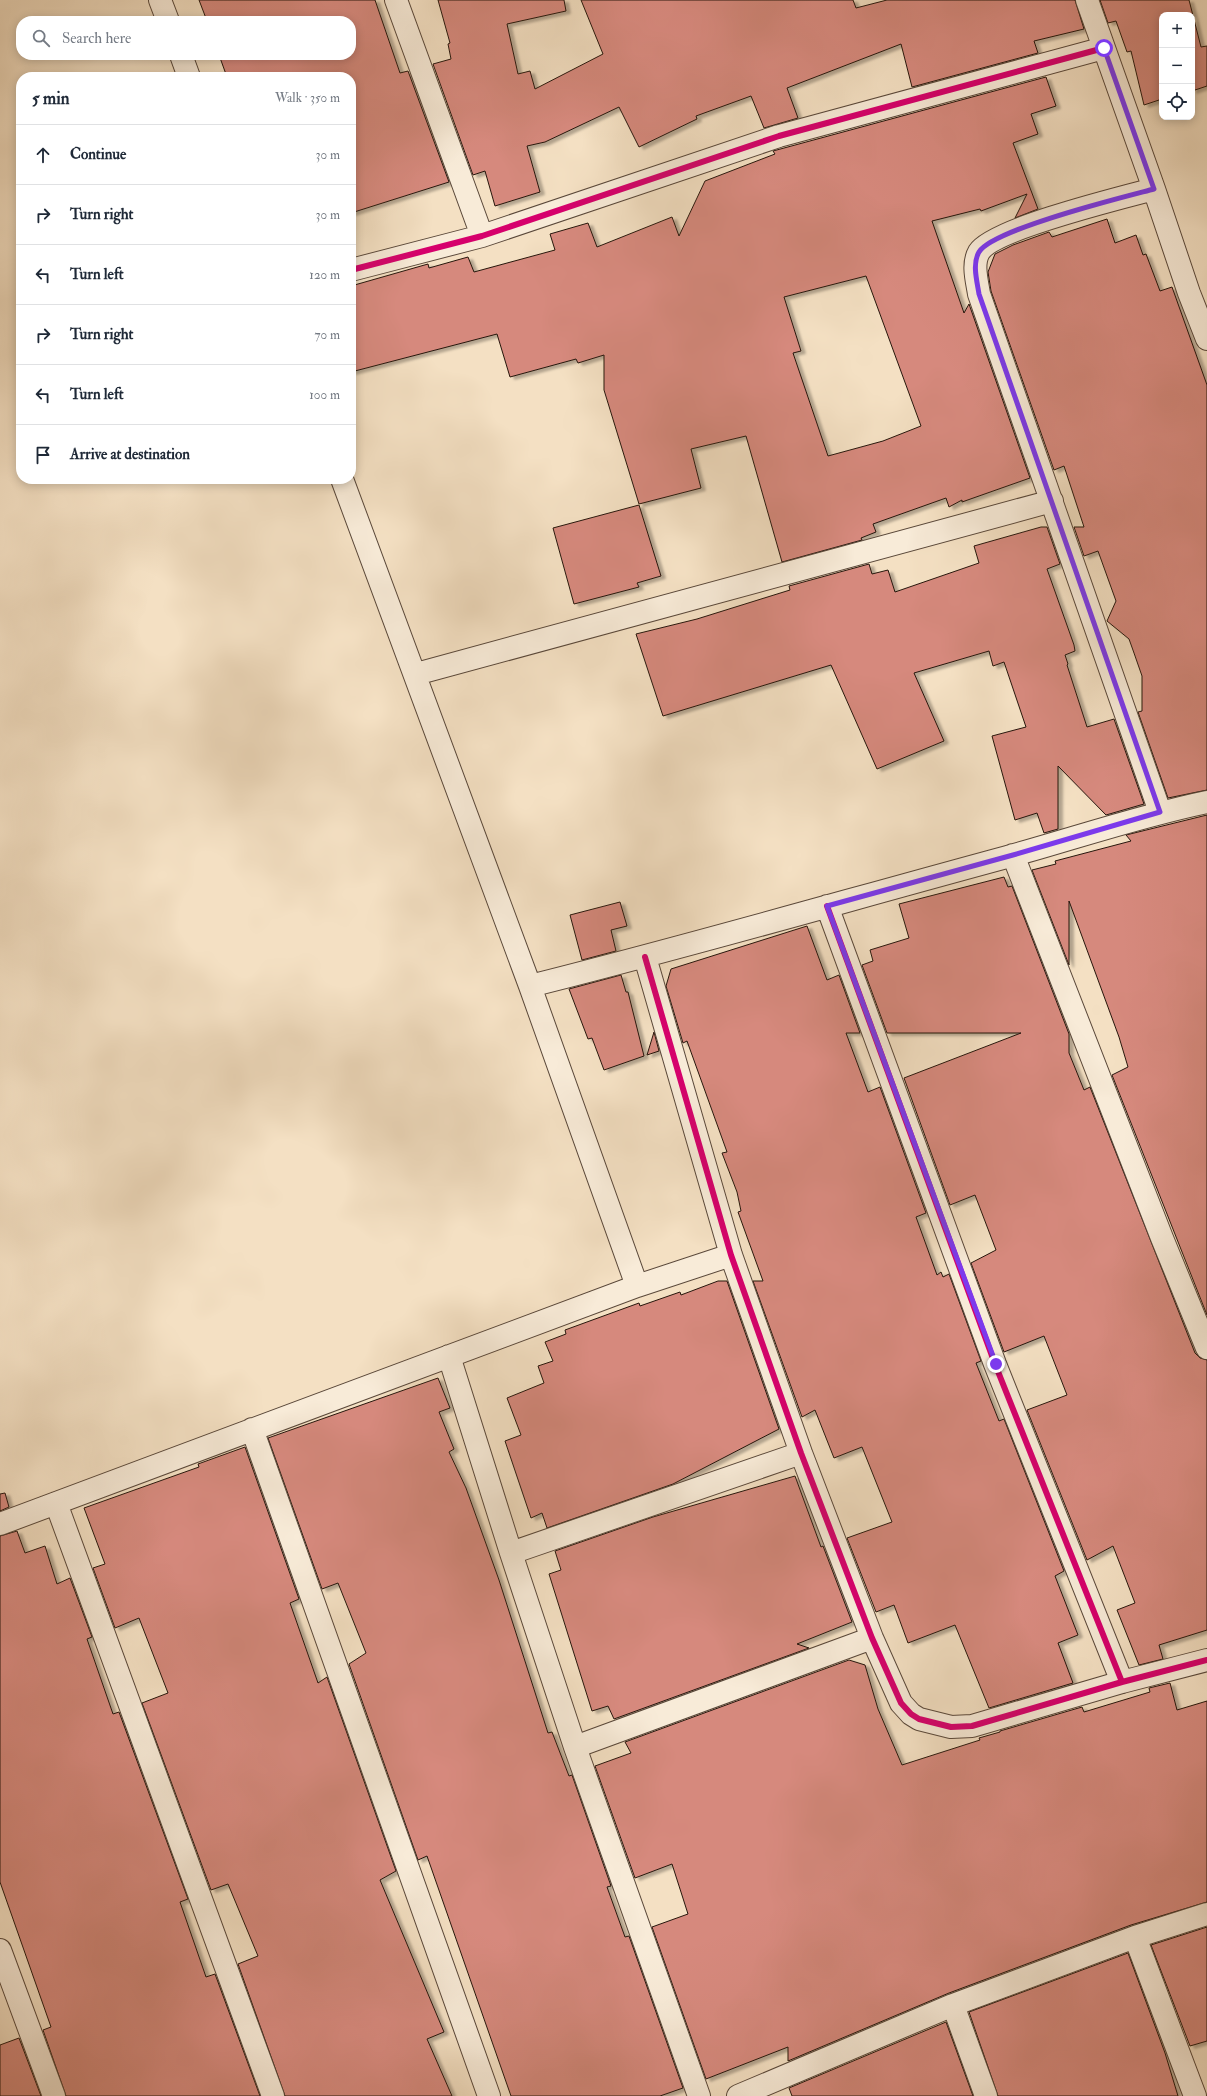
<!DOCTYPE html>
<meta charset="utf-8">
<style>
body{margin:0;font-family:"IM FELL Double Pica",serif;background:#f6f6f7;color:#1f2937}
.controls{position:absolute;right:12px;top:12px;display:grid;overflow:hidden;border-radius:8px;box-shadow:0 2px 10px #0003}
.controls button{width:36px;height:36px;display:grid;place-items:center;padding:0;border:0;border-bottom:1px solid #e0e1e3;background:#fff;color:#1f2937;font:20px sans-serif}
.stop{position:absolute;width:12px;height:12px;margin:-9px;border:3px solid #7c3aed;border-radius:50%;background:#fff}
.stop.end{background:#7c3aed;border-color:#fff;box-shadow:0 1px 4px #0008}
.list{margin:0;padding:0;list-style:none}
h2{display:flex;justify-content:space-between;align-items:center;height:52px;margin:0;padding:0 16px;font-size:17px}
h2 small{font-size:13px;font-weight:400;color:#747a83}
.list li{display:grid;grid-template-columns:26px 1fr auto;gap:12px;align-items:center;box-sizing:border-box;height:60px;padding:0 16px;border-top:1px solid #e0e1e3}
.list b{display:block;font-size:15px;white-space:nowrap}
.list em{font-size:13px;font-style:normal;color:#747a83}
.icon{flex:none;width:22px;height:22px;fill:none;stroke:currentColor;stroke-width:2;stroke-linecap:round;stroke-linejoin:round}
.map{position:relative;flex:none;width:1207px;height:2096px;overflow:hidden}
.search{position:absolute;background:#fff;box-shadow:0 2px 10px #0003;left:16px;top:16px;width:340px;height:44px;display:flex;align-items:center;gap:10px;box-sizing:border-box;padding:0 14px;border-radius:16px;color:#747a83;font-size:15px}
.panel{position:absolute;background:#fff;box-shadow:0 2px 10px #0003;left:16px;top:72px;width:340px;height:412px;border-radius:16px}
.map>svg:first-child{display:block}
.building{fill:#d6897d;stroke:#27160d;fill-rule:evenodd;filter:url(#shadow)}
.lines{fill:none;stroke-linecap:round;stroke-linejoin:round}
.minor-casing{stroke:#5a483a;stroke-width:24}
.minor{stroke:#f8ebd8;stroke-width:22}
.cycleway-casing{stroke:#f8ebd8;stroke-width:8}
.cycleway{stroke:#d6006c;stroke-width:6}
.route{stroke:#7c3aed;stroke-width:5}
</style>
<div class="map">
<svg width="1207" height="2096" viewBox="0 0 1207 2096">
<defs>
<filter id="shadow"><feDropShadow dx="4.5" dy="2.5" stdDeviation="1" flood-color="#0004"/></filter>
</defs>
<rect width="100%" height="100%" fill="#f4e0c3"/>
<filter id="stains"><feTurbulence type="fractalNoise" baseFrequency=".005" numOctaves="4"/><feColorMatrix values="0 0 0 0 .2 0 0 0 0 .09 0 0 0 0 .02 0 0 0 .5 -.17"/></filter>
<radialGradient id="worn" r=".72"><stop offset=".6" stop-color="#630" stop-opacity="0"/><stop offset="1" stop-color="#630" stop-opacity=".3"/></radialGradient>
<!-- building -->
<path class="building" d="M199,0h176l25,73 8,-2 41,111 -98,31v-136h-124l-8,-22h132v-34h-144z
M438,0h126l2,11 -59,13 11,50 12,-3 5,18 68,-35 -22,-54h272l3,8 31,-8h188l9,29 -50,12 4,12 -126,34 -11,-43 -114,44 11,30 -34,10 -13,-32 -55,20 1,3 -58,28 -20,-40 -74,35 -18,4 13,46 -45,14 -10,-35 -12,4 -40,-111 18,-5 -3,-15 2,-1z
M1100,0h89l12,47 6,-1v40l-15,5v-76h-30v84l-18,6 -13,-54 -4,1 -11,-31 -8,2z
M1046,77l10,29 -25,8 7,20 -25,9 25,66 -23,9 12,-24 -46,17 -1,-2 -48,12 32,92 5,-9 61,174 -68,24v-2l-13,7 -3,-9 -73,26 3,8 -15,6 1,2 -80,22 -36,-126 -55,13 10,39 -62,16 -35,-114v-35l-26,8 -2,-4 -66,18 -13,-43 -146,38v-86l77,-22 1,4 39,-11 6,15 81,-22 -5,-16 38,-11 9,24 75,-30 7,19 26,-55 70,-27 -2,-3zM866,276l55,150 -38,15 -55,15 -35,-103 8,-2 -17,-54z
M1107,219l8,24 21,-8 7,20 3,-1 14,37 12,-4 35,98v405l-39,8 -30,-86 4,-1v-35l-8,-23 -5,-14 -22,-18 9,-20 -18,-50 -14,5 -10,-29h10l-20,-61 -10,4 -63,-179 -3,-19 7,-18 18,-9 36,-13 3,5z
M639,505l22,71 -24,7 2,4 -65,17 -21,-76z
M1041,527h6l13,37 -13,5 27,76 1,6 -10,4 3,9 -1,1 20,62 27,-8 30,85 -38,11 -48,-49v63l-14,4 -7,-20 -22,7 -23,-84 34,-9 -22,-65 -11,4 -4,-15 -75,22 30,68 -67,28 -46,-104 -168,51 -27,-82 61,-15 93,-29 -1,-4 80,-22 3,10 16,-4 7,22 84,-29 -5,-17z
M1207,815v500l-95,-240 16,-8 -9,-30 -50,-136v64l-37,-95 24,-6 -1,-3 76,-20 -5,-6z
M1004,877l4,10 4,-1 57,148v19l15,37 6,-3 105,266 5,5 7,2v270l-48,15 4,14 -24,6 -22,-55 18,-7 -22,-57 -26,14 -60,-150 40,-15 -23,-59 -40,16 -33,-89 25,-13 -21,-55 -25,10 -46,-127 117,-45h-134l-25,-68 11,-4 -3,-11 39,-12 -10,-34z
M620,902l7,24 -16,4 5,21 -34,9 -12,-45z
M807,926l20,54 12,-5 21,58h-14l22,59 12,-5 46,126 -10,4 21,58 4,-3 2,5 6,-3 32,87 -5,2 23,58 5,-2 60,152 -9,5 23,59 -20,8 15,40 -84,25 -34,-83 -47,18 -14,-38 -18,7 -29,-74 45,-16 -30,-75 -28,11 -19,-48 -13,7 -49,-136h10l-25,-69 3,-1 -4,-19 -15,-39 5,-1 -40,-111 -4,2 -17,-57 5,-17z
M621,975l5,17h2l16,64 -40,14 -12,-32 -4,1 -19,-50z
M654,1032l5,19 -12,4z
M718,1281h9l52,148 -106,55 -126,44 -5,-15 -11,5 -26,-77 16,-6 -14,-37 37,-15 -6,-17 15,-5 -8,-19 21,-8 -1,-4 74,-27 1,3 40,-14 1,3z
M438,1378l12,30 -11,4 15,37 -5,3 17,36 33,92 49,153 4,-1 17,44 3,-1 39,111 -4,1 18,50 4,-1 54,152 -23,8h-149l-84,-240 -9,4 -69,-196 17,-11 -28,-70 -16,6 -54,-151z
M245,1447l54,152 -9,4 28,80 9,-6 69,194 -16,9 64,152 -17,7 25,57h-167l-47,-132 20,-8 -30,-72 -17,6 -69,-187 26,-10 -29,-75 -24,10 -22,-60 12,-4 -21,-56 115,-41 -1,-3z
M795,1476l26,71 2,-1 29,76 -55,22 12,4 -195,71 -6,-13 -16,5 -43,-137 12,-4 -6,-19 98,-34z
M5,1493l4,14 -9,4v-17z
M17,1531l8,22 20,-7 12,38 13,-6 22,59 -5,2 26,75 6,-2 69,187 -8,3 26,75 9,-3 45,122h-194l-23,-66 8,-3 -51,-145v-346z
M849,1660l16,5 13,44 24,56 78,-25 -1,-2 21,-6v-1l82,-24 2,5 66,-20 -1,-4 21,-5 7,27 30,-9v201l-76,23 -182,68 -161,68v-14l-82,32 -54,-152 36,-13 -16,-50 -37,14 -40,-112 36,-13 -6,-11z
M1207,1927v114l-17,5 -39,-101z
M1128,1953l37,100 13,43h-180l-29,-84z
M946,2022l27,74h-181l-3,-8z
M19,2038l22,58h-41v-51z"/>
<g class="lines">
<defs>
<path id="minor" d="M160,0l8,21
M396,0l86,236
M1087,0l67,189 35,104 18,46
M181,55l8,22
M1154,189c-30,8 -161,40 -175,63 -7,12 -2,29 0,42l181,518
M351,270l131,-34 297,-100 325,-88
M342,479l188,507 107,300
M416,674l636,-173
M1013,855l149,383 45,110
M827,906l168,458 127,318
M645,957l86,298 70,198 71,185 29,65 10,11 8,5 32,8 21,-1 150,-44 85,-22
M530,986c160,-40 318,-86 477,-129 66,-18 132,-41 200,-55
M449,1356l62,197 64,194 124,349
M252,1429l237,667
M56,1503l217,593
M0,1524l637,-238 94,-31
M511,1553l290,-100
M575,1747l297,-109
M1135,1937l60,159
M0,1950l54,146
M953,2005l33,91
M738,2096l215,-91 182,-68 72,-23"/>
</defs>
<!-- minor casing -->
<use href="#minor" class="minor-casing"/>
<!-- minor -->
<use href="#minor" class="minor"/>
<defs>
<path id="cycleway" d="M351,270l131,-34 297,-100 325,-88
M827,906l168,458 127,318
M645,957l86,298 70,198 71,185 29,65 10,11 8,5 32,8 21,-1 150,-44 85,-22"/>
</defs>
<!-- cycleway casing -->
<use href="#cycleway" class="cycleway-casing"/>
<!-- cycleway -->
<use href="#cycleway" class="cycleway"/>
</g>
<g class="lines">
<!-- route -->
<path class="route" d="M996,1364l-169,-458 186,-51 147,-43 -181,-518c-2,-13 -7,-30 0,-42 14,-23 145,-55 175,-63l-50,-141"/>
</g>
<rect width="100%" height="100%" filter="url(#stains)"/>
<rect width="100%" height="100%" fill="url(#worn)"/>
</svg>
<div class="controls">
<button>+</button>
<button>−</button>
<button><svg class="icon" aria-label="locate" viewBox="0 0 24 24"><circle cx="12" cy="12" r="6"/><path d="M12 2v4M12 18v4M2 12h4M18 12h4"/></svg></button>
</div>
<div class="stop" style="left:1104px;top:48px"></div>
<div class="stop end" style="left:996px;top:1364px"></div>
<div class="search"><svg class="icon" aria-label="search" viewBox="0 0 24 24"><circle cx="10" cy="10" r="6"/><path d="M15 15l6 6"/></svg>Search here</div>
<section class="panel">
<h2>5 min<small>Walk · 350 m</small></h2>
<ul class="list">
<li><svg class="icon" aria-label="ahead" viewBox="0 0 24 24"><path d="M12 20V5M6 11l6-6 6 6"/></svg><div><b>Continue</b></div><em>30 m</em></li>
<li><svg class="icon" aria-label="right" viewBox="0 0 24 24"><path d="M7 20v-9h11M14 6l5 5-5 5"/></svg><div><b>Turn right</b></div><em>30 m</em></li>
<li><svg class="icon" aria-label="left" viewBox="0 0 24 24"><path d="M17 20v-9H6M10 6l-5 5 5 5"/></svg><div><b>Turn left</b></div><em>120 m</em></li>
<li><svg class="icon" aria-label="right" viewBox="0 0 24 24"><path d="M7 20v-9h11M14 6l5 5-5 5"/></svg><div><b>Turn right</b></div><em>70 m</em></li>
<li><svg class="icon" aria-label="left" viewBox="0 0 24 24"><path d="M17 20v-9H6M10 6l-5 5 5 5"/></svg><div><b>Turn left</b></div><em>100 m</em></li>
<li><svg class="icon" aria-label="arrive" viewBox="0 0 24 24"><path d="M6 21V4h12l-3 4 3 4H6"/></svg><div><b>Arrive at destination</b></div></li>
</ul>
</section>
</div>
